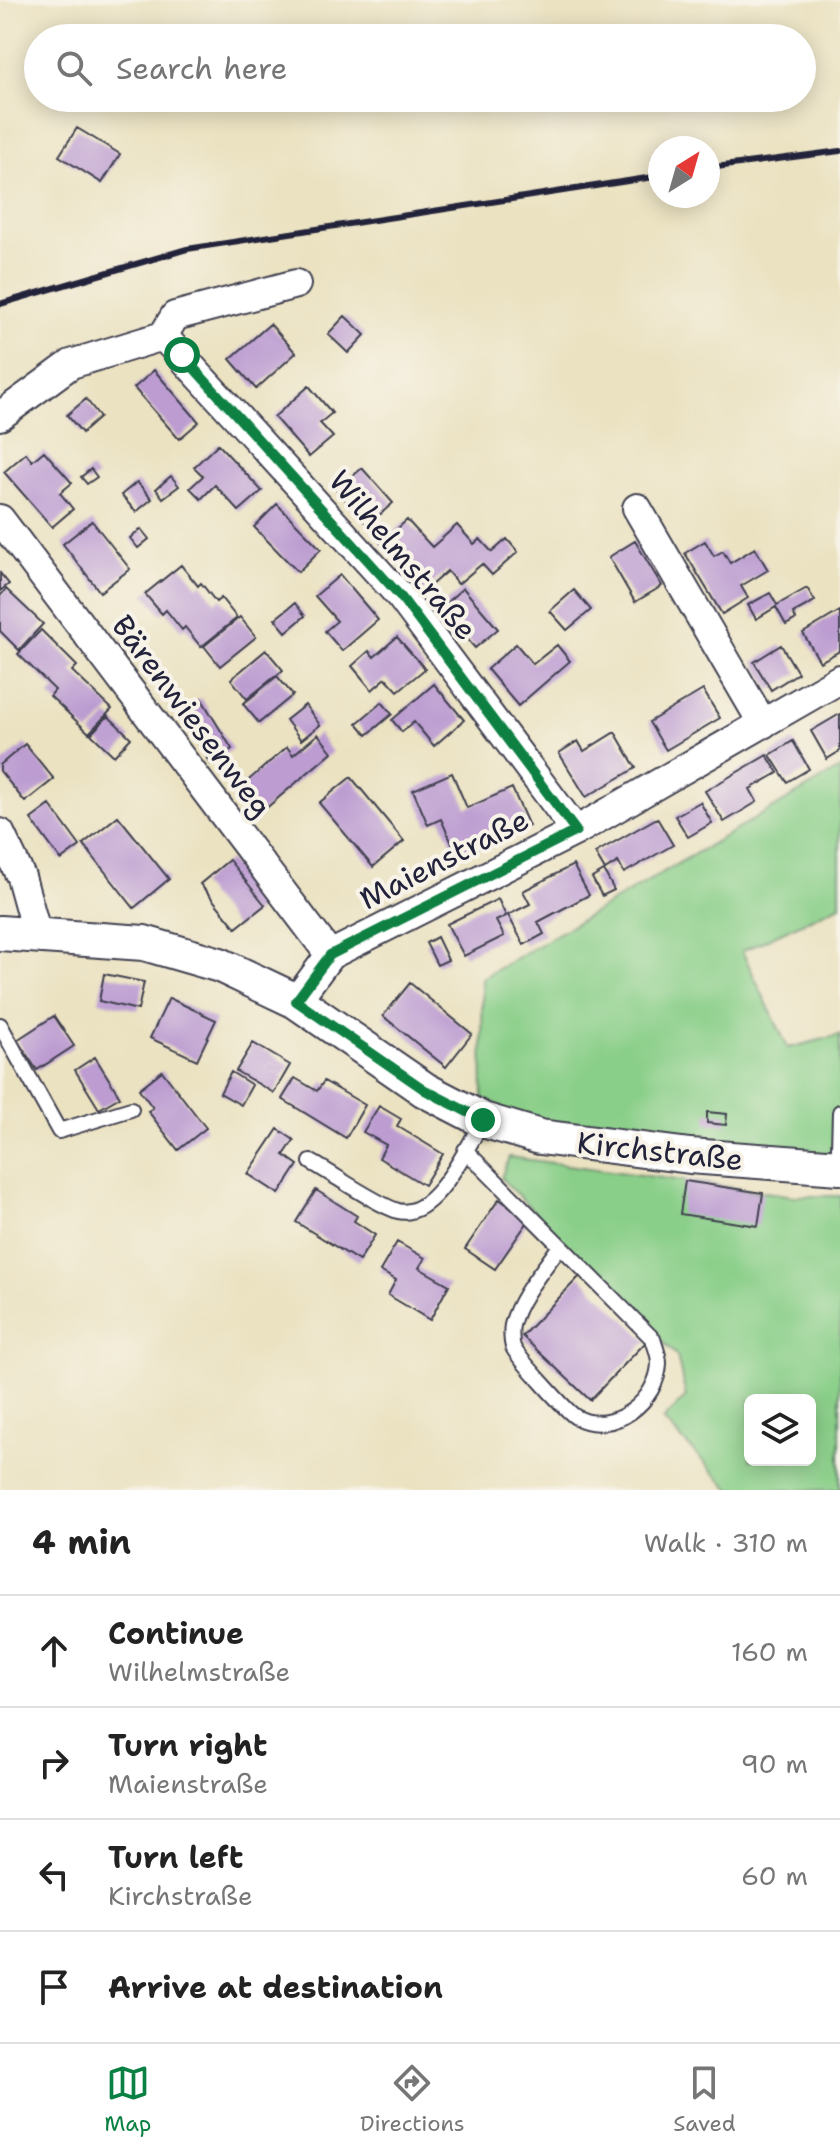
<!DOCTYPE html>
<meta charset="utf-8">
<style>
body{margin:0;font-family:"Shantell Sans",sans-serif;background:#f2f2f2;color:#222}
.controls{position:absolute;right:24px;bottom:24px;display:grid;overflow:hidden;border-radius:12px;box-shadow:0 4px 20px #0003}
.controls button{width:72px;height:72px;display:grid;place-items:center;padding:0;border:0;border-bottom:2px solid #e0e0e0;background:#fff;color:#222;font:40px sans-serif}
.compass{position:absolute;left:648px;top:136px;width:72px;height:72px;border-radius:50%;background:#fff;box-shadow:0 4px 20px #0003;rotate:37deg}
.stop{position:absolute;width:24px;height:24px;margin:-18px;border:6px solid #0b8043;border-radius:50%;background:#fff}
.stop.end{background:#0b8043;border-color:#fff;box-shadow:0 2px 8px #0008}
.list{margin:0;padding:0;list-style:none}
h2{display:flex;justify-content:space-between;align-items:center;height:104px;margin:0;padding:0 32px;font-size:34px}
h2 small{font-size:26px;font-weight:400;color:#767676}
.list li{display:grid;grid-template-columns:52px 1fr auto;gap:24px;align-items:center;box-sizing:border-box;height:112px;padding:0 32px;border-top:2px solid #e0e0e0}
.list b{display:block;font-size:30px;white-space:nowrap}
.list p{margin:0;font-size:26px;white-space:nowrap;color:#767676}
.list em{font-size:26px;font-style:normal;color:#767676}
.icon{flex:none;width:44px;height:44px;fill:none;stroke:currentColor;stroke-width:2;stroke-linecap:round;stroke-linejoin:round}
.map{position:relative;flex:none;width:840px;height:1490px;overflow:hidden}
.search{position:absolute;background:#fff;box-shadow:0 4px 20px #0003;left:24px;right:24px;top:24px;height:88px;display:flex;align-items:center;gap:20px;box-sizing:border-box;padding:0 28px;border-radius:44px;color:#767676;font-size:30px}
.sheet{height:552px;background:#fff}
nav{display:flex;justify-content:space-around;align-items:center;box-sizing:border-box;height:112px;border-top:2px solid #e0e0e0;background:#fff;font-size:22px;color:#767676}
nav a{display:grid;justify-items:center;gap:4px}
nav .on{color:#0b8043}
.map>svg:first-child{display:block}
.green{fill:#8acf89;stroke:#567862;stroke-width:2;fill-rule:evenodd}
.building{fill:#bc9cd1}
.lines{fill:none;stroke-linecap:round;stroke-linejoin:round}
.service-casing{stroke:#403f4f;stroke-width:18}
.minor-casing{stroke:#403f4f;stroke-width:32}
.tertiary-casing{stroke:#403f4f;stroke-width:38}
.service{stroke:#fff;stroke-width:14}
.minor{stroke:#fff;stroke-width:28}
.tertiary{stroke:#fff;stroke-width:34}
.rail{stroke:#22223b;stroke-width:6}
.route{stroke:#0b8043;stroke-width:10}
.labels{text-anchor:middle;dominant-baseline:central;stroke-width:8;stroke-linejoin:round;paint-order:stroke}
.street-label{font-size:30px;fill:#22223b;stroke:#f7f3e8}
</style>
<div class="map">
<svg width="840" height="1490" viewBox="0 0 840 1490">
<rect width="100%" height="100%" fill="#f7f3e8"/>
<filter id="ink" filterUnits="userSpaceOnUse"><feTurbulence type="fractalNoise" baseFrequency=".0125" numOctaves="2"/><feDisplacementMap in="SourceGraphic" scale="16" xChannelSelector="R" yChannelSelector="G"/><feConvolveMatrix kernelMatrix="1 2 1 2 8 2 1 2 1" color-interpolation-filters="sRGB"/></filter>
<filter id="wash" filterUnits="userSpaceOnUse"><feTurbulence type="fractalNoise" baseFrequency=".006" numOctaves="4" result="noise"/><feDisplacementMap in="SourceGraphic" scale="32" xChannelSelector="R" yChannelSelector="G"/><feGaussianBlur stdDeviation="1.8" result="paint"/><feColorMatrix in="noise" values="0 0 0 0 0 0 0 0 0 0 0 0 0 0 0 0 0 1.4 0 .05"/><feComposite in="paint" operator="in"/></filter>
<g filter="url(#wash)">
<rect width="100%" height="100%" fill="#ebe2c1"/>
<!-- green -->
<path class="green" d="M840,769v136l-98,46 46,97 52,-13v77l-5,54 -352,-46 -1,-142z
M509,1157l285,39h46v294h-109l-68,-70 23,-23 -9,-41 -176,-178zM750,1400h60v60h-60z"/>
<g id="blocks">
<!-- building -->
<path class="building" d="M77,128l43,26 -18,29 -43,-27z
M345,316l20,19 -17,18 -20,-19z
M270,324l26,29 -40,36 -26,-30z
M154,370l45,52 -20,17 -45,-51z
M309,386l23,27 -12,10 13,14 -24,20 -35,-40z
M86,399l14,18 -18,16 -15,-18z
M218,444l44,47 -23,20 -24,-26 -14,14 -11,-11 13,-12 -9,-9z
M44,451l28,32 -12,10 13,16 -21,18 -48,-55 22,-19 6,8z
M362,468l31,35 -25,22 -31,-35z
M91,469l6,8 -10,7 -6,-7z
M171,476l8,10 -16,12 -7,-9z
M137,482l15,17 -16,13 -15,-17z
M277,504l44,45 -23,23 -44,-45z
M407,520l25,27 25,-22 17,19 6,-5 12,13 15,-13 11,13 -26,23 -10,-11 -24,20 -11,-13 -24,21 -42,-49z
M92,521l38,48 -30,23 -37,-48z
M141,529l8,10 -11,9 -8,-10z
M635,541l27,45 -27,16 -26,-45z
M705,541l9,15 9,-5 7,12 25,-15 13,22 -27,16 7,12 -26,16 -37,-61z
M181,565l17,21 3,-3 15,19 5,-4 16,20 -36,29 -16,-20 -3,3 -16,-20 -4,4 -17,-20z
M0,573l9,11 -9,7z
M340,575l38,45 -36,31 -17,-20 12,-10 -22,-25z
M463,588l35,41 -23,19 -35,-40z
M807,588l8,13 -22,12 3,6 -10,6 -10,-18 -20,12 -8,-14 22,-12 7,12z
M6,589l37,35 -24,26 -19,-19v-35z
M574,590l17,20 -24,20 -17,-19z
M295,603l10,13 -19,16 -11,-13z
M840,611v40l-20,11 -17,-29z
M240,617l16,20 -36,29 -16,-20z
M41,630l36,36 -5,5 40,38 -23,24 -39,-37 5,-6 -37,-36z
M397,637l28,32 -27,22 -12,-13 -14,12 -20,-24 17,-15 5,6z
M516,644l17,20 24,-19 13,16 -52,45 -31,-37z
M781,645l17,28 -27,17 -17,-28z
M266,650l17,20 -36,29 -16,-20z
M277,676l16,19 -34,28 -16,-19z
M434,684l30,36 -30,26 -20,-24 -12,10 -10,-12z
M703,690l17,28 -54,32 -17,-28z
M201,698l31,51 -21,15 -31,-51z
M382,702l10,12 -25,21 -10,-12z
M305,705l15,20 -19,15 -15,-20z
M840,714v37l-13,8 -16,-28z
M108,716l23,22 -17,18 -23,-22z
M615,732l21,36 -50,29 -27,-44 19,-12 6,10z
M318,734l14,18 -75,64 -21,-25 51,-44 6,8z
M793,741l16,28 -22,13 -17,-27z
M25,744l29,35 -29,23 -25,-31v-6z
M767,755l11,18 -28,16 7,13 -33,20 -19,-31z
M452,773l15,35 45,-20 17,38 -71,31 -17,-38 -13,6 -15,-35z
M351,777l53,64 -31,26 -54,-64z
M700,802l12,21 -24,14 -13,-21z
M50,805l30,41 -19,14 -30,-41z
M118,816l51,63 -35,29 -51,-64z
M657,818l16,27 -49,28 -6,-11 -13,8 -10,-17z
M229,860l36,45 -29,23 -36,-44z
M573,865l16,30 -51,27 6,12 -20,11 -16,-30 22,-11 -7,-13z
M604,871l10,19 -12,6 -10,-18z
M498,899l8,17 -10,5 8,15 -40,20 -17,-32z
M437,937l11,23 -11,5 -11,-22z
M104,974l40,8 -6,28 -39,-9z
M410,983l62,51 -26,33 -63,-51z
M169,998l47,22 -19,40 -47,-22z
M54,1016l20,30 -37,24 -20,-30z
M253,1043l37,22 -16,28 -38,-22z
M95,1057l25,40 -21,12 -24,-39z
M162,1071l44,57 -28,22 -30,-39 5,-3 -14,-19z
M231,1072l21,13 -11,20 -21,-12z
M295,1078l22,13 7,-10 41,24 -19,33 -64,-39z
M379,1106l22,13 -4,7 46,28 -19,31 -45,-27 7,-13 -23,-13z
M707,1112l20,2 -1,11 -19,-2z
M278,1129l16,11 -10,15 14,10 -19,29 -31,-20z
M685,1181l78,12 -5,33 -78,-12z
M316,1190l41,26 -3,5 21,14 -16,26 -63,-39z
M499,1199l30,21 -34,49 -30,-20z
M397,1242l28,16 -6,10 30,17 -19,35 -42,-25 8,-15 -16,-9z
M580,1276l67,65 -57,59 -68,-64z"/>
</g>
</g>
<g filter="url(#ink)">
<use href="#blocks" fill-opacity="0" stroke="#403f4f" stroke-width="2"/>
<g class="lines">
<defs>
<path id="service" d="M0,1025l59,106 72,-22
M465,1150l188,189c2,7 6,16 6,24 -1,38 -47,74 -83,54 -7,-3 -58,-60 -62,-68 -3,-5 -3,-19 -2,-24 7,-28 32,-56 48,-79
M311,1162c22,12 66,43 87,49 37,9 69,-65 85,-90
M835,1166l4,-17 1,-37"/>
<path id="minor" d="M296,284l-121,32 -12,20 238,261 175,234
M0,416l71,-52 92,-28
M637,508l126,216
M0,519l330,436
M0,833l21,44 16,58
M296,1001l34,-46 246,-124 264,-152"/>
<path id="tertiary" d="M0,933l144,10 76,22 76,36 129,89 58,30 57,17 150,19 150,11"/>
</defs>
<!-- service casing -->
<use href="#service" class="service-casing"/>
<!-- minor casing -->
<use href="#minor" class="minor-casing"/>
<!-- tertiary casing -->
<use href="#tertiary" class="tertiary-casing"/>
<!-- service -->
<use href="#service" class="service"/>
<!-- minor -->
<use href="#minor" class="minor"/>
<!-- tertiary -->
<use href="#tertiary" class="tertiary"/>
<!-- rail -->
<path class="rail" d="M708,168l132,-17
M0,304l187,-55 473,-73"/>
</g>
</g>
<g class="lines" filter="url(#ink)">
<!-- route -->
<path class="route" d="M182,355l219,242 175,234 -246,124 -34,46 129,89 58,30"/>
</g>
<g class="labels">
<!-- street labels -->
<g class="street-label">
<text transform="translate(403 555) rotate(50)">Wilhelmstraße</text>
<text transform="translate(192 716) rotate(53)">Bärenwiesenweg</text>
<text transform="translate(444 859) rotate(-27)">Maienstraße</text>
<text transform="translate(660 1151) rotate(6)">Kirchstraße</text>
</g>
</g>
</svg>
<div class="controls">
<button><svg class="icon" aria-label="layers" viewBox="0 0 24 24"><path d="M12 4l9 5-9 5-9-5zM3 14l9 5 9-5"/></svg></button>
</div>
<svg class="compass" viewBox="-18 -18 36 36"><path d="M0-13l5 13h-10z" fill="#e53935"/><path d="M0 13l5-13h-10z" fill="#767676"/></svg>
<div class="stop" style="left:182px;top:355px"></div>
<div class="stop end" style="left:483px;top:1120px"></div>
<div class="search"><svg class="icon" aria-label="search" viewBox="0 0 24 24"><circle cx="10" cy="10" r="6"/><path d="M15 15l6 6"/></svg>Search here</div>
</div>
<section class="sheet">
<h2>4 min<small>Walk · 310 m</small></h2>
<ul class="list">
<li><svg class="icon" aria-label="ahead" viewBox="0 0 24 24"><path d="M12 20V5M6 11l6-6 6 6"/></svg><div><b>Continue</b><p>Wilhelmstraße</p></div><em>160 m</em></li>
<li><svg class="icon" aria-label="right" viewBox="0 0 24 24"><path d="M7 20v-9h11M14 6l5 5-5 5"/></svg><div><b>Turn right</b><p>Maienstraße</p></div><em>90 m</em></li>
<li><svg class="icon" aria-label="left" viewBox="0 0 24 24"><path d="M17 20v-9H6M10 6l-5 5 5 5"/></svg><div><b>Turn left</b><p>Kirchstraße</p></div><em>60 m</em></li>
<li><svg class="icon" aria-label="arrive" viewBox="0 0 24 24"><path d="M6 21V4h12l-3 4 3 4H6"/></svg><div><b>Arrive at destination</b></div></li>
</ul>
</section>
<nav>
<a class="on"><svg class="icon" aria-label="map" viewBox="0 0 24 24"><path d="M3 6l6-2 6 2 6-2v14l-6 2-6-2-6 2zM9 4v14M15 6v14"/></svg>Map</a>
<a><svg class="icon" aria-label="directions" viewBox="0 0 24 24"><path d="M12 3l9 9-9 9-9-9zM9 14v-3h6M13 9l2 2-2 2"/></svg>Directions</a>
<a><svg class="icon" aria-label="saved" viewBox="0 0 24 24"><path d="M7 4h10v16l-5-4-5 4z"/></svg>Saved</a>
</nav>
